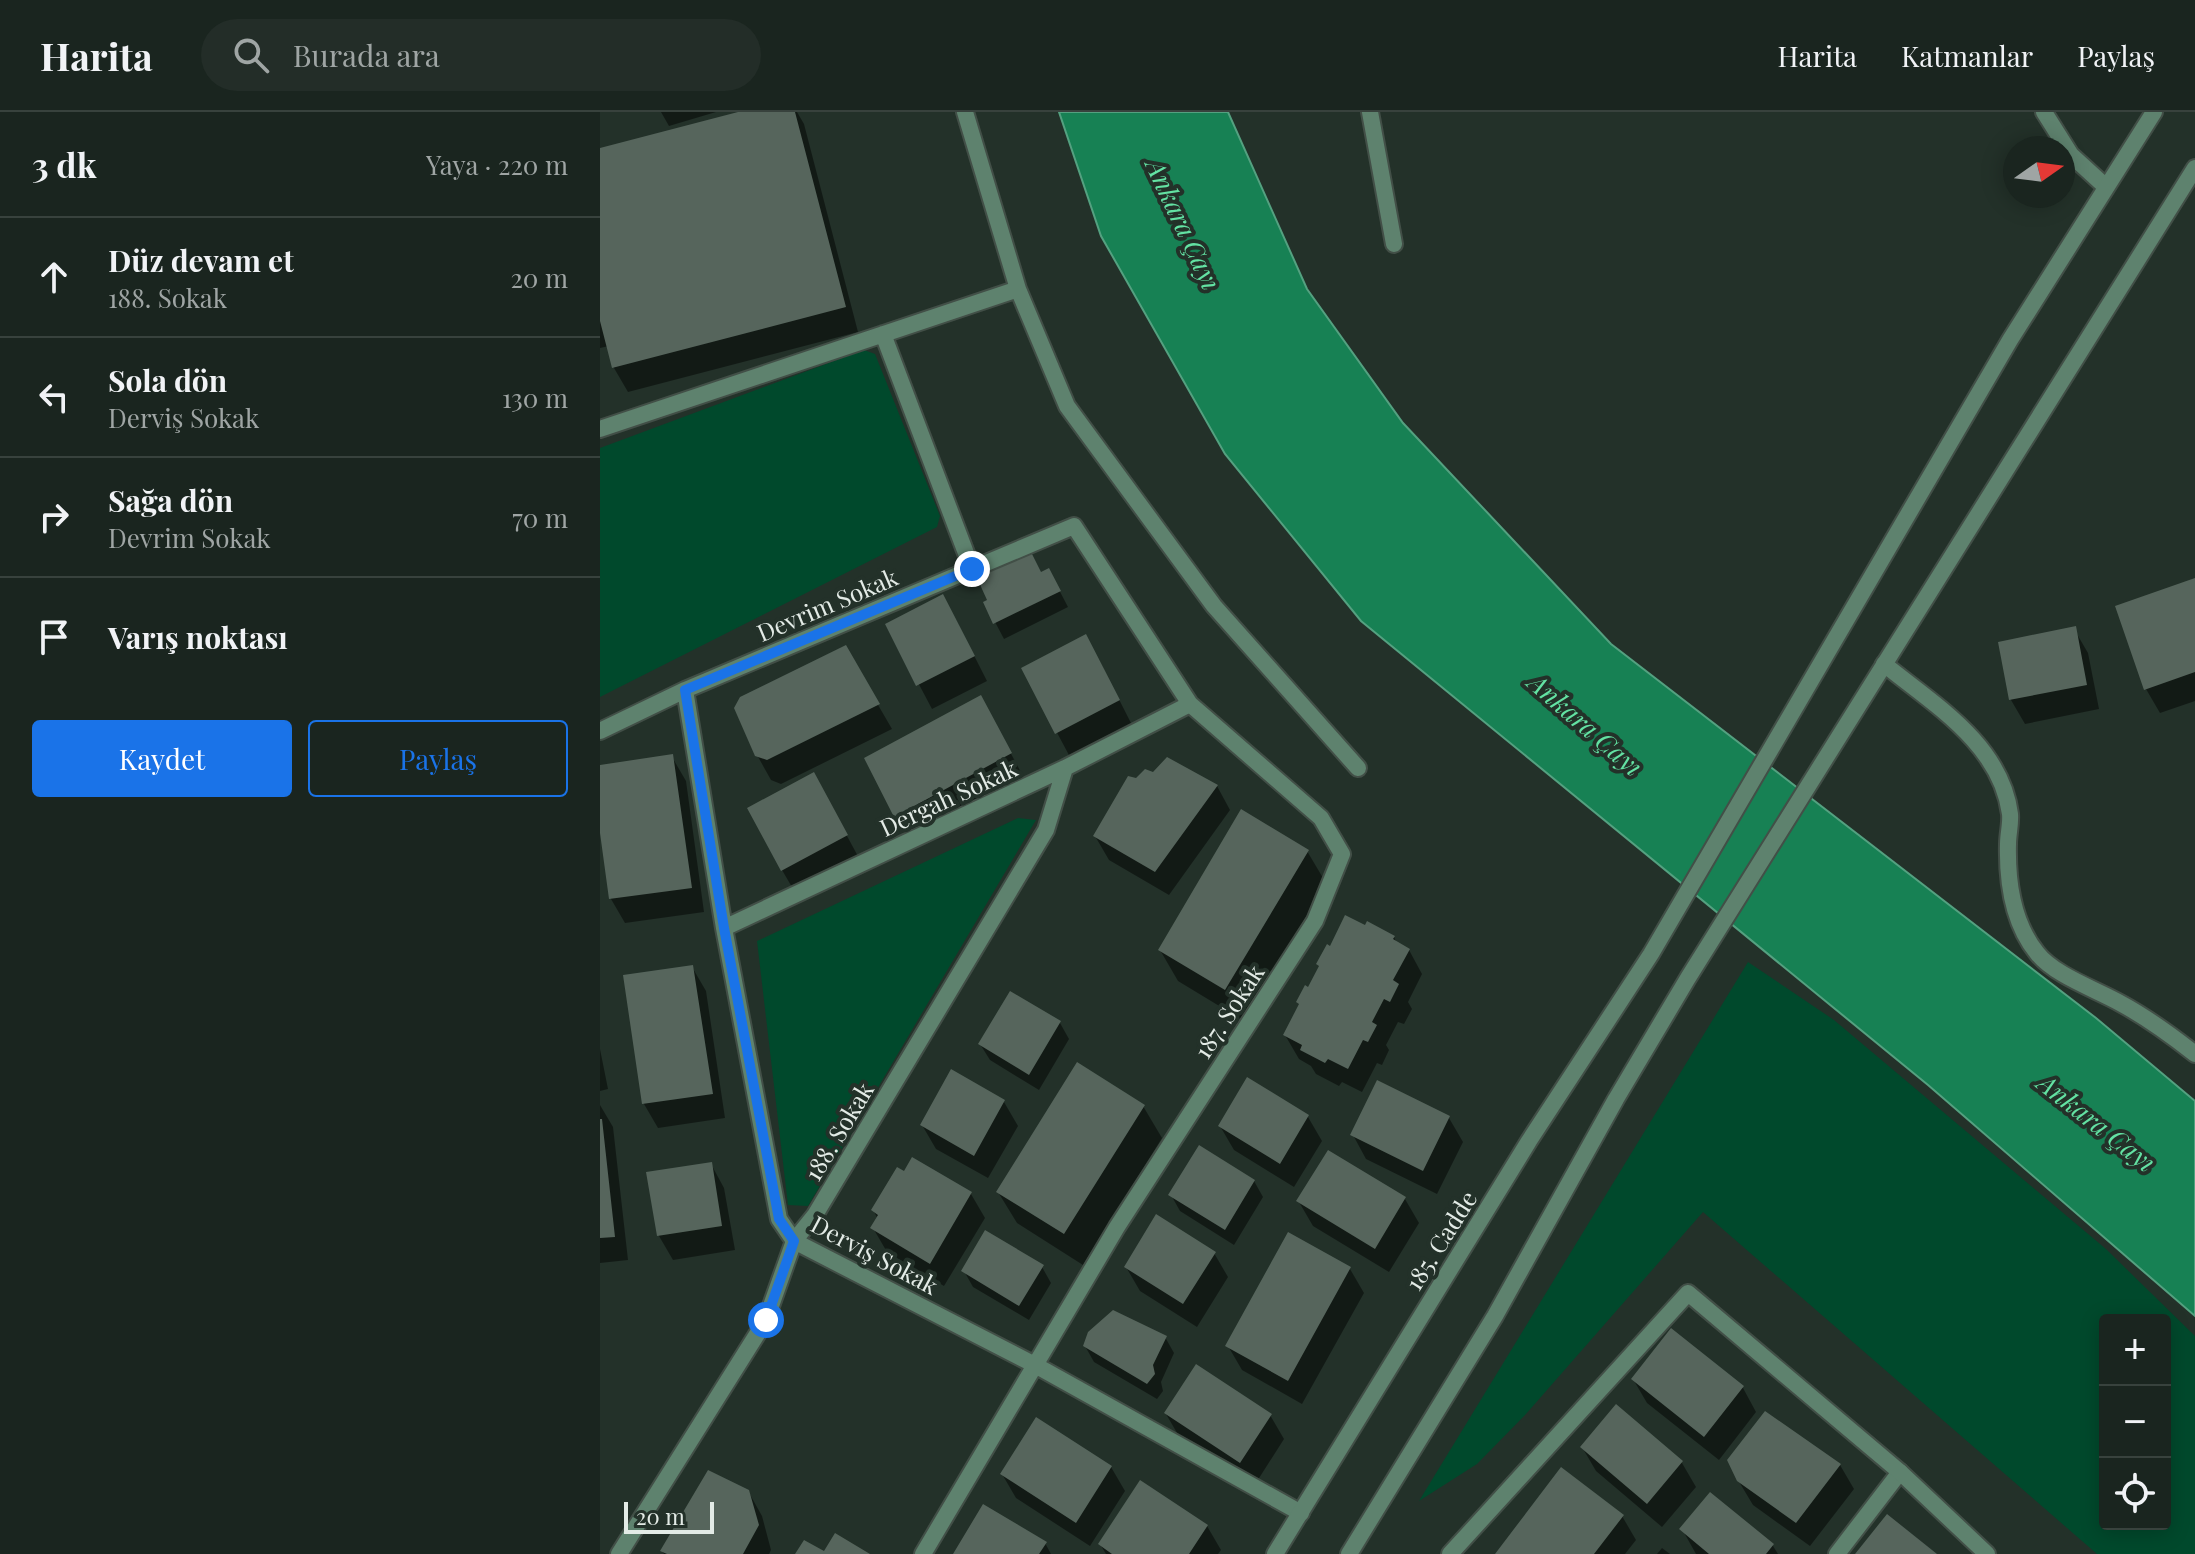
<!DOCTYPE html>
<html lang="tr">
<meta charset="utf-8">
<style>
body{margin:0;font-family:"Playfair Display",serif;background:#232d28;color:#f1f3f6}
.controls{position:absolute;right:24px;bottom:24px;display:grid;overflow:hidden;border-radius:8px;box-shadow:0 4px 20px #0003}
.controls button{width:72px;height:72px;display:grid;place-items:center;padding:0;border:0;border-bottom:2px solid #38423d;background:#1a251f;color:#f1f3f6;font:40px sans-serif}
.compass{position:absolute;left:1403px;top:24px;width:72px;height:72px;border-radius:50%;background:#1a251f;box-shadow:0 4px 20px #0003;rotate:76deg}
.scale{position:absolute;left:24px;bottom:20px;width:90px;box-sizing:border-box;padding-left:8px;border:4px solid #e3ebe6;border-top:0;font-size:22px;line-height:28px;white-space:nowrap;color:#e3ebe6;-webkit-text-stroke:6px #233129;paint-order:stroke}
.stop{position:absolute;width:24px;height:24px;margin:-18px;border:6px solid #1a73e8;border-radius:50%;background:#fff}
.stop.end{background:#1a73e8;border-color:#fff;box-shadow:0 2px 8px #0008}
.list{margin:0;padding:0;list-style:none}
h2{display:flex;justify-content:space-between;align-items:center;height:104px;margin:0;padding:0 32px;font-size:34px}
h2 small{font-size:26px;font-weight:400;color:#9fa5a4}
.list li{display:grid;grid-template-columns:52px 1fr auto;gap:24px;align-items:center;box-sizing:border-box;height:120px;padding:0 32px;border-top:2px solid #38423d}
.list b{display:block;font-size:30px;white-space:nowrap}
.list p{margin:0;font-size:26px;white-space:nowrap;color:#9fa5a4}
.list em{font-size:26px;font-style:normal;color:#9fa5a4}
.actions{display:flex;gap:16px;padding:24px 32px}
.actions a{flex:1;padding:18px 0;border:2px solid #1a73e8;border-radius:8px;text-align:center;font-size:28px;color:#1a73e8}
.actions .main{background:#1a73e8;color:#fff}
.icon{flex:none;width:44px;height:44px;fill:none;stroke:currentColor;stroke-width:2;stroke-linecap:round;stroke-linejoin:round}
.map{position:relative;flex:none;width:1595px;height:1442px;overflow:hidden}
header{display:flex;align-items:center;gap:48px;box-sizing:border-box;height:112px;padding:0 40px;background:#1a251f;border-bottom:2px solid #38423d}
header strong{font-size:38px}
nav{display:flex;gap:44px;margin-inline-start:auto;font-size:28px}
.search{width:560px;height:72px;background:#232d28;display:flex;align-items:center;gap:20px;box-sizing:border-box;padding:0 28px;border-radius:44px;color:#9fa5a4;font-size:30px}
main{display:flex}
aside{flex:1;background:#1a251f}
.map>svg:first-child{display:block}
.green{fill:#00492c;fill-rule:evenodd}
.water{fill:#178154;stroke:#54a180;stroke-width:2}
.shadow{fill:#0007}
.building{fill:#56655c}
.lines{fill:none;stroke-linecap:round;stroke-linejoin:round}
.service-casing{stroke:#424f47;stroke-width:20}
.minor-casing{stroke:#424f47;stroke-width:20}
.tertiary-casing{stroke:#424f47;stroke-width:20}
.service{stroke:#5e826e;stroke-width:16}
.minor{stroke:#5e826e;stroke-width:16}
.tertiary{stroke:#5e826e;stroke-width:16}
.route{stroke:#1a73e8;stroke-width:10}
.labels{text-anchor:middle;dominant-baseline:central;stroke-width:8;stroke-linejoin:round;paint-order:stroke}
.street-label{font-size:24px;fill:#e3ebe6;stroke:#233129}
.water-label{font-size:26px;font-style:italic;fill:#63e2a3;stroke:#233129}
</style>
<header>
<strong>Harita</strong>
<div class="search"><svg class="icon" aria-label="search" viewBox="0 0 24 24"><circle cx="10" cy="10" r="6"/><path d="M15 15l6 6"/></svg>Burada ara</div>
<nav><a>Harita</a><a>Katmanlar</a><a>Paylaş</a></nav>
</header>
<main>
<aside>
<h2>3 dk<small>Yaya · 220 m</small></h2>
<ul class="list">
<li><svg class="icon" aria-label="ahead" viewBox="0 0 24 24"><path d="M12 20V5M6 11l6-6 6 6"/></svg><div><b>Düz devam et</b><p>188. Sokak</p></div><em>20 m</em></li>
<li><svg class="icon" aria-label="left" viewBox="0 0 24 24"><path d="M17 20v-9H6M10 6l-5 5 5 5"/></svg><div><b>Sola dön</b><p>Derviş Sokak</p></div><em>130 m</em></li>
<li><svg class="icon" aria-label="right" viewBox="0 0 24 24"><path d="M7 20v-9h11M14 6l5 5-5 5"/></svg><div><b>Sağa dön</b><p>Devrim Sokak</p></div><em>70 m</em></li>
<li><svg class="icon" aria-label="arrive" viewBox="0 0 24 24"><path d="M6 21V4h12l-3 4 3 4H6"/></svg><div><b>Varış noktası</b></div></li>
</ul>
<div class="actions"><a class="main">Kaydet</a><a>Paylaş</a></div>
</aside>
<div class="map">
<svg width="1595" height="1442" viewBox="0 0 1595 1442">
<rect width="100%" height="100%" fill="#233129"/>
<!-- green -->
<path class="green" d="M264,238l11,4 65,162 -3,11 -337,170v-249z
M418,706l18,2 -228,386 -20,-1 -31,-264z
M1148,850l86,58 272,229 89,87v218h-98l-394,-342 -177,202 -49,50 -58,37zM1505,1208h60v204h-60z"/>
<!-- water -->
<path class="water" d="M459,0h169l79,177 96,134 208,221 485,374 99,83v215l-267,-231 -567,-464 -136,-167 -124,-218z"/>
<!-- shadow -->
<path class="shadow" d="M61,0h55l-47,14z
M146,0h51l7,12 54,208 -230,60 -14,-24 -5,-22 -9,2v-198z
M441,462l16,12 11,21 -64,32 -19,-36z
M1595,468v121l-35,12 -14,-24 -29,-81z
M356,508l31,61 -55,28 -45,-85z
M1474,517l14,24 11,56 -74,15 -14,-24 -11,-57z
M245,536l47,81 -111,55 -10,-4 -14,-25z
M499,548l33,65 -62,32 -47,-88z
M394,610l30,56 -114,61 -14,-23z
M72,645l14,24 18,131 -79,11 -14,-24 -11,-80v-52z
M617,674l13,24 -61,85 -60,-35 -14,-24z
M227,687l33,61 -64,34 -14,-24z
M707,739l19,32 -82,138 -66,-40 -18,-31z
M794,825l3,7 12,6 13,24 -14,28 4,7 -8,15 -6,-2 -12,23 3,5 -7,15 -5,-2 -15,29 -20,-10 -3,4 -23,-12 -5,-8 -12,-7 -14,-24 24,-45z
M92,855l14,24 19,127 -67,10 -14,-24 -19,-127z
M460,911l9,16 -30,51 -49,-30 -10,-16z
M0,937l8,40 -8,2z
M404,990l14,24 -30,52 -52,-29 -14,-24z
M0,993l13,22 15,133 -28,3z
M543,994l19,32 -79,127 -66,-42 -19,-31z
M708,1005l14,24 -28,46 -60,-37 -14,-24z
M849,1006l14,24 -26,52 -71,-35 -13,-24z
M111,1052l13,24 11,62 -62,10 -14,-24 -10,-62z
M654,1069l9,16 -29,48 -54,-34 -9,-16z
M371,1082l14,24 -41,68 -57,-34 -14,-24 5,-9 -5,-9z
M805,1087l14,24 -30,49 -76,-46 -14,-24z
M614,1141l14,24 -31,50 -57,-36 -14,-24z
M442,1155l9,16 -22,37 -56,-33 -9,-16z
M750,1157l14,24 -62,111 -60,-34 -14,-24z
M565,1225l9,16 -13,29 2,9 -6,8 -63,-37 -9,-16z
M1033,1267l110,9 13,24 -37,48 -72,-57z
M1016,1295l66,56 14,24 -34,40 -66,-56 -14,-24z
M566,1302l104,1 14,24 -30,47 -74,-48z
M1240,1353l14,24 -44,57 -57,-41 -15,-25z
M511,1355l14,24 -35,55 -74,-48 -14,-24z
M148,1379l14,25 9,34 -2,4h-105l-2,-3z
M1110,1383l63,51 5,8h-82l-14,-25z
M1022,1404l14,24 -11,14h-128z
M607,1414l14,24 -3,4h-112l-6,-10z
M445,1431l6,11h-96z
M1062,1436l8,6h-13z"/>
<!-- building -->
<path class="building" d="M138,0h57l51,195 -234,61 -12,-47v-173z
M431,440l10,20 8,-4 12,23 -68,33 -10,-22 4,-2 -10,-22z
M1595,466v94l-51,18 -29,-84z
M343,482l32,62 -59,30 -31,-62z
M1476,514l11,59 -78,15 -11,-58z
M486,522l34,66 -65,34 -34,-66z
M246,533l34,59 -113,56 -12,-4 -21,-48 6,-11z
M381,583l31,58 -118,64 -30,-59z
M73,642l19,134 -83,11 -9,-66v-68z
M567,645l51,28 -63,87 -62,-36 35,-60 8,2 9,-9 8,3z
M214,660l34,63 -67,36 -34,-63z
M641,697l68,41 -84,140 -67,-40z
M745,803l20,10 2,-4 28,15 -2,3 17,10 -17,31 6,4 -9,18 -6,-3 -12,23 5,3 -9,17 -5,-2 -15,29 -20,-10 -3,4 -25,-13 2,-5 -19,-10 16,-31 -3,-2 9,-17 3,2 11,-21 -3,-2 11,-20 3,2z
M93,853l20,129 -71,10 -19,-129z
M410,879l51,30 -32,54 -51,-31z
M477,950l68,43 -81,129 -68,-42z
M351,957l54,31 -31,56 -54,-31z
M647,965l62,38 -29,49 -62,-38z
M777,968l73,36 -27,55 -73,-36z
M0,1007h2l13,118 -15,1z
M599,1033l56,35 -30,50 -57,-35z
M728,1038l78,47 -31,52 -79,-48z
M312,1045l60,35 -42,72 -60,-36 8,-13 -7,-5 26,-43 7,4z
M112,1050l10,64 -65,10 -11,-64z
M556,1102l60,38 -33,52 -59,-37z
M385,1118l59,35 -25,41 -58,-35z
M688,1120l63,35 -63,114 -63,-35z
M513,1198l54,26 -14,29 2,9 -8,10 -64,-38 5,-14z
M1071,1216l73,58 -40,51 -73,-58z
M596,1252l76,50 -32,49 -76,-50z
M1016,1292l67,57 -36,43 -67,-57z
M1165,1299l76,53 -45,59 -59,-42 -10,-21z
M436,1305l76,49 -36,57 -76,-49z
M961,1355l63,48 -30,39h-99z
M108,1358l41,20 10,35 -16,29h-76l-7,-3z
M540,1368l68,45 -19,29h-77l-14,-10z
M1110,1380l64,52 -8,10h-57l-30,-25z
M383,1392l64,38 -8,12h-86z
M1287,1402l50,40h-82z
M235,1421l35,21h-75l9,-14 20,11z"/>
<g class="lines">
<defs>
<path id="service" d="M1284,552c49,40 117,80 126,150 1,9 -2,20 -2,30 -1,38 4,78 29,109 17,22 58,36 83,50 26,14 51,32 75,51"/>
<path id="minor" d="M365,0l53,177 49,117 147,200 144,162
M770,0l24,132
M1444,0l27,43 35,32
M283,222l89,235
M0,317l418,-140
M85,578l39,238 55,291 15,22 241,124 266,148
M0,619l85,-41 389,-164 116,178 131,114 21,36 -27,67 -198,306 -194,327
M124,816l341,-160 125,-64
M19,1442l147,-234 28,-79 21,-26 231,-385 19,-62
M1237,1442l63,-82"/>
<path id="tertiary" d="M675,1442l254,-413 122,-187 359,-614 144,-228
M749,1442l146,-238 121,-217 72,-121 507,-810
M850,1442l238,-261 212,179 87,82"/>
</defs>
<!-- service casing -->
<use href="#service" class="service-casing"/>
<!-- minor casing -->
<use href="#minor" class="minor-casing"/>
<!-- tertiary casing -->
<use href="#tertiary" class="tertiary-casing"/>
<!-- service -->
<use href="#service" class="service"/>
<!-- minor -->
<use href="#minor" class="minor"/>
<!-- tertiary -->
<use href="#tertiary" class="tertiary"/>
</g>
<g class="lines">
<!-- route -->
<path class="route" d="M166,1208l28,-79 -15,-22 -55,-291 -39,-238 287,-121"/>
</g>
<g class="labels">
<!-- street labels -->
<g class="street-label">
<text transform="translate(227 492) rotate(-23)">Devrim Sokak</text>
<text transform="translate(348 685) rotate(-25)">Dergah Sokak</text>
<text transform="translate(628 899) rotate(-57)">187. Sokak</text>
<text transform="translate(238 1019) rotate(-59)">188. Sokak</text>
<text transform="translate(840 1128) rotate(-58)">185. Cadde</text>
<text transform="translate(275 1142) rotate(28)">Derviş Sokak</text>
</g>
<!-- water labels -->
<g class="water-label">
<text transform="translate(584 112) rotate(65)">Ankara Çayı</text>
<text transform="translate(986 612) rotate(41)">Ankara Çayı</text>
<text transform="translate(1497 1010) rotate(38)">Ankara Çayı</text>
</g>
</g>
</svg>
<div class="controls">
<button>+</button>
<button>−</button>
<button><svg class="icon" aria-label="locate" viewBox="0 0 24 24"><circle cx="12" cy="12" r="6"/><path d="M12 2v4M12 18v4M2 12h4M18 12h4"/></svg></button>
</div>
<svg class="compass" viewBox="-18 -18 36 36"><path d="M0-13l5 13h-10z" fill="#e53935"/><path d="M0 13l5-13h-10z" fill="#9fa5a4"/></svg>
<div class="scale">20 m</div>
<div class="stop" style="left:166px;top:1208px"></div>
<div class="stop end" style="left:372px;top:457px"></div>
</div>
</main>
